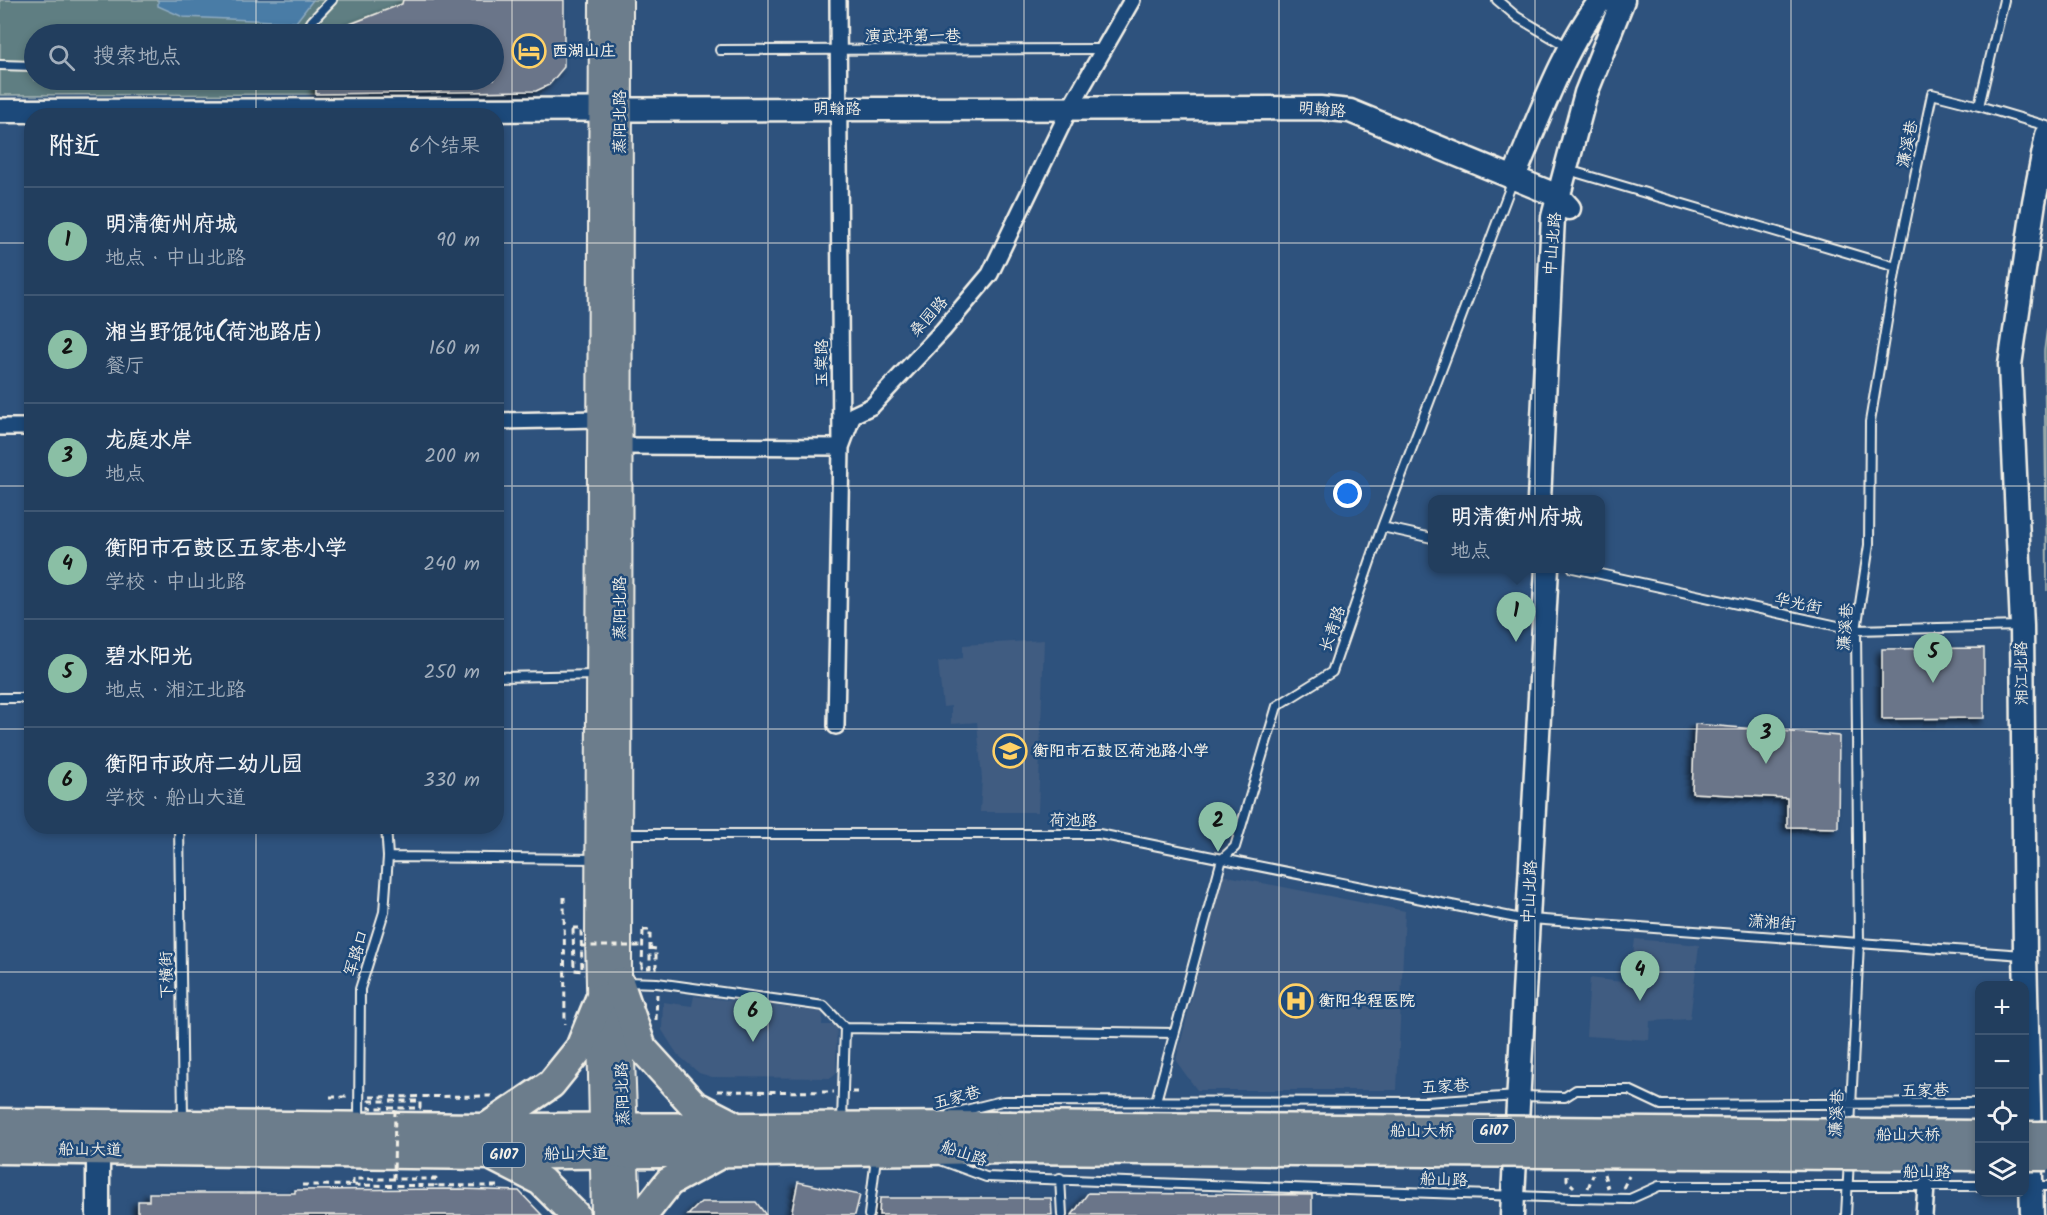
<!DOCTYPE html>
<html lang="zh">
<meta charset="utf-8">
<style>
body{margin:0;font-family:Kalam,"LXGW WenKai TC",sans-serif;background:#2a4564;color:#f1f3f6}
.controls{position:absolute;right:18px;bottom:18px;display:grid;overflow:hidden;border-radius:12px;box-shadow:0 3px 9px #0003}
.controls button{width:54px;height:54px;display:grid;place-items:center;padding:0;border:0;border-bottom:2px solid #3f5773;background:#223e5e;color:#f1f3f6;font:30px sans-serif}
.you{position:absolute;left:1348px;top:494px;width:21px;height:21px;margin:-15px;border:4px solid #fff;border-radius:50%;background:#1a73e8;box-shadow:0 0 0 9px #1a73e833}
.badge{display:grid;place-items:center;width:39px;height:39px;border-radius:50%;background:#8abfa5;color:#111;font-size:20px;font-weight:700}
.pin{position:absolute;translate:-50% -50px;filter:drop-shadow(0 2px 3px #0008)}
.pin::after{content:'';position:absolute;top:32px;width:21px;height:18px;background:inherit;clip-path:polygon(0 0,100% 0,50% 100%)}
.popup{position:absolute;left:1428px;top:495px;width:177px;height:78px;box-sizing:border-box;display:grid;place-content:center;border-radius:12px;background:#223e5e;filter:drop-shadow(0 2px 4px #0005);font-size:20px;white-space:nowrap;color:#a2aebc}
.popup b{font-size:22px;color:#f1f3f6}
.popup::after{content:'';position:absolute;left:50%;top:100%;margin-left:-12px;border:12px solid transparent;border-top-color:#223e5e}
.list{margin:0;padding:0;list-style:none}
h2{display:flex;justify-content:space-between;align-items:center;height:78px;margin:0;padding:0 24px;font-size:26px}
h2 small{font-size:20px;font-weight:400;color:#a2aebc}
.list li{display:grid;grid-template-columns:39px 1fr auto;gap:18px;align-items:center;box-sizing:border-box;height:108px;padding:0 24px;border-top:2px solid #3f5773}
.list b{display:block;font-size:22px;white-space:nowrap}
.list p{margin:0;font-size:20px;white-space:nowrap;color:#a2aebc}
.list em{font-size:20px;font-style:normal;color:#a2aebc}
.icon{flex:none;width:33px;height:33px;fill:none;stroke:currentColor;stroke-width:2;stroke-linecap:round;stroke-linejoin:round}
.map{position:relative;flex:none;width:2047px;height:1215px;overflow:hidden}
.search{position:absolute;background:#223e5e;box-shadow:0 3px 9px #0003;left:24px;top:24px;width:480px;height:66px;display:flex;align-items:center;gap:15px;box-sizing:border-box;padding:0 21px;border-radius:33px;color:#a2aebc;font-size:22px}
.panel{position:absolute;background:#223e5e;box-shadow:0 3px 9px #0003;left:24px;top:108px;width:480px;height:726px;border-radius:24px}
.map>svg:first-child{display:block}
.built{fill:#405c81}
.green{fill:#5e7e82;stroke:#a9b8b5;stroke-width:1.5}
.water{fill:#497ba6;stroke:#8daac0;stroke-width:1.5}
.building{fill:#6a7489;stroke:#f4f1e8;stroke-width:1.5;filter:url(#shadow)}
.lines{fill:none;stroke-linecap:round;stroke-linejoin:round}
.lane-casing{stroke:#f4f1e8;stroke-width:12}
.street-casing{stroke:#f4f1e8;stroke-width:20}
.secondary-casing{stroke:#f4f1e8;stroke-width:27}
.primary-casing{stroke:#f4f1e8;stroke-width:28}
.highway-casing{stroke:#f4f1e8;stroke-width:33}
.path{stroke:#f4f1e8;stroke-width:3;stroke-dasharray:6 4.5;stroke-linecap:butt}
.lane{stroke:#1f4a7a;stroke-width:8}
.street{stroke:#1f4a7a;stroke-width:15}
.secondary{stroke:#1f4a7a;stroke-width:22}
.primary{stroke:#6c7d8c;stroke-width:24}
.highway{stroke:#6c7d8c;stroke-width:28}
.highway-bridge-casing{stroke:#f4f1e8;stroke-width:33;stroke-linecap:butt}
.path-bridge{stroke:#f4f1e8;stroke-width:3;stroke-dasharray:6 4.5;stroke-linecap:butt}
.highway-bridge{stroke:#6c7d8c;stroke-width:28}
.grid{fill:none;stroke:#f4f1e8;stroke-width:1.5;stroke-opacity:0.55}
.labels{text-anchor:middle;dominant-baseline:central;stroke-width:5;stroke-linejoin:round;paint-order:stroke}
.shield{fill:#1f4a7a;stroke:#b4bfc7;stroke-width:1.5}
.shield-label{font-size:15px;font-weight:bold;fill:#f4f1e8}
.street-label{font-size:16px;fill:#f4f1e8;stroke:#1f4a7a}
.poi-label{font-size:16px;font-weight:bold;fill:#f4f1e8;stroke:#1f4a7a;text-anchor:start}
</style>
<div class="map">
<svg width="2047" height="1215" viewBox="0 0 2047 1215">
<defs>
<filter id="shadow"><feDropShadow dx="-4" dy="4" stdDeviation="3" flood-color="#0009"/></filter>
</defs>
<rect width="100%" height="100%" fill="#2e527d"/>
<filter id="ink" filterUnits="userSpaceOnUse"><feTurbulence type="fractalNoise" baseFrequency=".0167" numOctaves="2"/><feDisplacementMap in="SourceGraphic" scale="12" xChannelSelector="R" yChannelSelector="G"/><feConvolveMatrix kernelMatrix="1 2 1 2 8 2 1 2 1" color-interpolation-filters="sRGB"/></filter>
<g filter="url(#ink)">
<!-- built -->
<path class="built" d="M1044,640l-6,172h-58l2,-33 -5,-57 -26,2v-18l-8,1 -5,-45 25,-4v-13z
M1222,875l183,36 -8,179h-200l-21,-29z
M1635,939l64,6 -9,74 -40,2 -1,19 -63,-4 4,-58 39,5z
M694,996l129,16 -1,13h15l-1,49 -5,4 -119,-1 -13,-4 -22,-19 -15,-24 1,-28 29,4z"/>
<!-- green -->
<path class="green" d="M0,0h403l-1,4 -72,27 -3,3h-293v46h282v14l-316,1z
M2047,328v263l-3,-240z"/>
<!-- water -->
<path class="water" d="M158,0h155l-17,22 -113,-5 -25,-11z"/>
<!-- building -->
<path class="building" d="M403,0h161v67l-15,18 -13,6 -220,3v-14h178v-46h-169l77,-30z
M1984,648v70l-102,1v-70z
M1695,724l144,12 -1,92 -51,-1v-29l-95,-5z
M798,1182l62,13 -5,20h-64z
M460,1189l59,2 23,24h-404v-14h11v-8h146v-3z
M1088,1193l224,2v20h-240z
M880,1198h171l1,17h-173z
M701,1202h55l10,13h-78z"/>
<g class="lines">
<defs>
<path id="lane" d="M1497,0l20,17 51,30
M2004,0l-25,106 68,20
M304,34l8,-13 20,-21
M720,50l383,-1
M0,65l34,1
M1578,173l318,94
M1382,527l50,11
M1573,568l283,62 165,-4
M496,677l101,-2
M0,698h32
M179,826l4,293
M623,834h476l417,84 507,37
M388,857l209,2
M626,982l31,1 167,23 21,22 329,5
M1156,1101l66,-242 13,-12 42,-141 55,-34 50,-145 131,-347
M950,1114l52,-13 424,1 92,-6 47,1 11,-7h53l32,15 319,-2
M359,1121l1,-132 24,-77 4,-55 -2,-31
M842,1121l3,-93
M1850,1127l9,-184 -3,-313 13,-85 1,-123 26,-155 36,-173 47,12
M943,1161l43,16 586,21 58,1 29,-13h321
M1060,1178l2,37
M2032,1186h15
M869,1215l7,-58
M1846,1215l3,-55"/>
<path id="street" d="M496,421l102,-2
M0,427h32
M619,446l222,1 12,-32 19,-9 71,-76 47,-56 80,-166 62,-108
M836,726l5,-279 -3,-447
M1924,1215l2,-29"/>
<path id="secondary" d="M0,111l1320,-3 30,3 208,85 11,12
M1513,179c24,-56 50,-131 88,-179
M1539,500l14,-283 33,-124 37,-93
M98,1150v65
M1512,1215l35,-647
M2032,1215l-7,-260 -3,-329 -12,-261 24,-163 13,-67"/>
<path id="primary" d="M602,0l-4,938 6,277
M620,0l-1,982 9,233"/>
<path id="highway" d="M619,982l23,66 52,57 37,19
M0,1123l486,5 522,-2
M486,1128l65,-44 29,-36 20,-49
M0,1149l490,6 519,-6
M494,1157l47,24 34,34
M643,1215l26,-33 51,-28"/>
</defs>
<!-- lane casing -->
<use href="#lane" class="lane-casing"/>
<!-- street casing -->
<use href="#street" class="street-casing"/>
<!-- secondary casing -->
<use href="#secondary" class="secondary-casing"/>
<!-- primary casing -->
<use href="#primary" class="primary-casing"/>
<!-- highway casing -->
<use href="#highway" class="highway-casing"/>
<!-- path -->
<path class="path" d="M564,897l1,127
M573,928h8l1,43 -8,-1z
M643,930h7v38h-8z
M650,948l6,1v23
M656,1020l1,-26
M717,1091l117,1
M852,1092h10
M330,1097h18
M370,1097l122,-1
M369,1101h51v7h-51z
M1604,1174l4,14
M1567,1175v5l7,7
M302,1185l199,1
M353,1185v-6h83v7
M1588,1188l5,-13
M1623,1188l6,-12"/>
<!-- lane -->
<use href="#lane" class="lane"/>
<!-- street -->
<use href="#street" class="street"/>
<!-- secondary -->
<use href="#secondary" class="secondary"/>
<!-- primary -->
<use href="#primary" class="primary"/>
<!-- highway -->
<use href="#highway" class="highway"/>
<defs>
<path id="highway-bridge" d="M1008,1126l972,9
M2024,1136h23
M1009,1149l971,7
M2024,1156h23"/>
</defs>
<!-- highway-bridge casing -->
<use href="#highway-bridge" class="highway-bridge-casing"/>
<!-- path-bridge -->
<path class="path-bridge" d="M581,946h61
M394,1179l1,-71"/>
<!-- highway-bridge -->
<use href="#highway-bridge" class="highway-bridge"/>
</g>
</g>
<!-- grid -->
<path class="grid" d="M256,0v34M512,0v1215M768,0v1215M1024,0v1215M1279,0v1215M1535,0v1215M1791,0v1215M256,80v36M0,243h32M496,243h1551M0,486h32M496,486h1551M0,729h32M496,729h1551M256,826v389M0,972h2047"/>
<!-- icons -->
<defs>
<symbol id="hotel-ring" viewBox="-11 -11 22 22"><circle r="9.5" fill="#1f4a7a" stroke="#ffd166" stroke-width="1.5"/><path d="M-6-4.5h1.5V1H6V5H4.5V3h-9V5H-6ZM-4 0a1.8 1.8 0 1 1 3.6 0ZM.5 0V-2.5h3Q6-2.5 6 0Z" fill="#ffd166"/></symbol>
<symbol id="school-ring" viewBox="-11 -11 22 22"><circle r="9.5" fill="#1f4a7a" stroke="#ffd166" stroke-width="1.5"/><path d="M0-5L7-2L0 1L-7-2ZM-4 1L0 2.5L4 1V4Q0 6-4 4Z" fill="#ffd166"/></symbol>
<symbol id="hospital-ring" viewBox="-11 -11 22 22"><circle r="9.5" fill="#1f4a7a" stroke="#ffd166" stroke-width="1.5"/><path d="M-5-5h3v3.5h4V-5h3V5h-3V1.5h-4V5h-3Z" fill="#ffd166"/></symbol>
</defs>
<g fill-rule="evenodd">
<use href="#hotel-ring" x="510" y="32" width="38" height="38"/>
<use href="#school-ring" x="991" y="732" width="38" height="38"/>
<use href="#hospital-ring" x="1277" y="982" width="38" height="38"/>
</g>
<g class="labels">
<!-- shield labels -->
<g class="shield">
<rect x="1473" y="1119" width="42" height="24" rx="4.5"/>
<rect x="483" y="1143" width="42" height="24" rx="4.5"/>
</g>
<g class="shield-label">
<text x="1494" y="1131">G107</text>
<text x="504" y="1155">G107</text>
</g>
<!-- street labels -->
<g class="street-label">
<text x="913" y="36">演武坪第一巷</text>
<text x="837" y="109">明翰路</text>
<text transform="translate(1322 110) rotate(5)">明翰路</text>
<text transform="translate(620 122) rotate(-90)">蒸阳北路</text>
<text transform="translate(1908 144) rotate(-78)">濂溪巷</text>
<text transform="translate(1553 244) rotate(-85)">中山北路</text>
<text transform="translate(929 317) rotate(-48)">桑园路</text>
<text transform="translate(822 363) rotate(-90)">玉棠路</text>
<text transform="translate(1798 604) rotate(12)">华光街</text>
<text transform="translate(620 608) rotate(-90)">蒸阳北路</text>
<text transform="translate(1846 627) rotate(-86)">濂溪巷</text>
<text transform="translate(1333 629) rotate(-71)">长青路</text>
<text transform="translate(2022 673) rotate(-91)">湘江北路</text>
<text transform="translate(1073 821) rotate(1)">荷池路</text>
<text transform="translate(1530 892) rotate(-87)">中山北路</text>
<text transform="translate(1772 923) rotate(4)">潇湘街</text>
<text transform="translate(357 953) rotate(-73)">军路口</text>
<text transform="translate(167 975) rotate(-91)">下横街</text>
<text transform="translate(1445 1087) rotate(-3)">五家巷</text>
<text transform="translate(1925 1091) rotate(-1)">五家巷</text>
<text transform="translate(623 1094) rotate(-92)">蒸阳北路</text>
<text transform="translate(957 1098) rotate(-15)">五家巷</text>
<text transform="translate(1837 1113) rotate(-87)">濂溪巷</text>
<text x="1422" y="1131">船山大桥</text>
<text x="1908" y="1135">船山大桥</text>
<text transform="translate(90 1150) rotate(1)">船山大道</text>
<text transform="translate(576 1154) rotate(-1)">船山大道</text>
<text transform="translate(964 1154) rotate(19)">船山路</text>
<text x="1927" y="1172">船山路</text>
<text transform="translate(1444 1180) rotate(2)">船山路</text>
</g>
<!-- poi labels -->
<g class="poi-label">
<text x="552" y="51">西湖山庄</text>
<text x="1033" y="751">衡阳市石鼓区荷池路小学</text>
<text x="1319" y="1001">衡阳华程医院</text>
</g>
</g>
</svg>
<div class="controls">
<button>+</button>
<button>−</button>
<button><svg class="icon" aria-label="locate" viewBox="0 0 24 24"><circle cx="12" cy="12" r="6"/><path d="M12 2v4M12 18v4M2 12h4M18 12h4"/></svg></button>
<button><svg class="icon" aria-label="layers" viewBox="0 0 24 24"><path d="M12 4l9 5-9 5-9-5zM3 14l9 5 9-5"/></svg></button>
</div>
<div class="you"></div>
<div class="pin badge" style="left:1516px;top:642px">1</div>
<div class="popup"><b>明清衡州府城</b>地点</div>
<div class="pin badge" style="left:1218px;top:852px">2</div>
<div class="pin badge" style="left:1766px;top:764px">3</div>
<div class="pin badge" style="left:1640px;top:1001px">4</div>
<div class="pin badge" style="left:1933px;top:683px">5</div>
<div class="pin badge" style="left:753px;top:1042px">6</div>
<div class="search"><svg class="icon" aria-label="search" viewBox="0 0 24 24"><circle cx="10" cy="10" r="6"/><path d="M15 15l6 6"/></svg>搜索地点</div>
<section class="panel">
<h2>附近<small>6个结果</small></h2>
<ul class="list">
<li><span class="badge">1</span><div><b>明清衡州府城</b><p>地点 · 中山北路</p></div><em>90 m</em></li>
<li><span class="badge">2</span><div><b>湘当野馄饨(荷池路店）</b><p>餐厅</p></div><em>160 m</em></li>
<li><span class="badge">3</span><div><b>龙庭水岸</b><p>地点</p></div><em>200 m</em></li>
<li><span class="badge">4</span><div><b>衡阳市石鼓区五家巷小学</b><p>学校 · 中山北路</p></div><em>240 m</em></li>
<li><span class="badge">5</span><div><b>碧水阳光</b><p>地点 · 湘江北路</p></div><em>250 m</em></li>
<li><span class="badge">6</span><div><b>衡阳市政府二幼儿园</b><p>学校 · 船山大道</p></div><em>330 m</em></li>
</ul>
</section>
</div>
